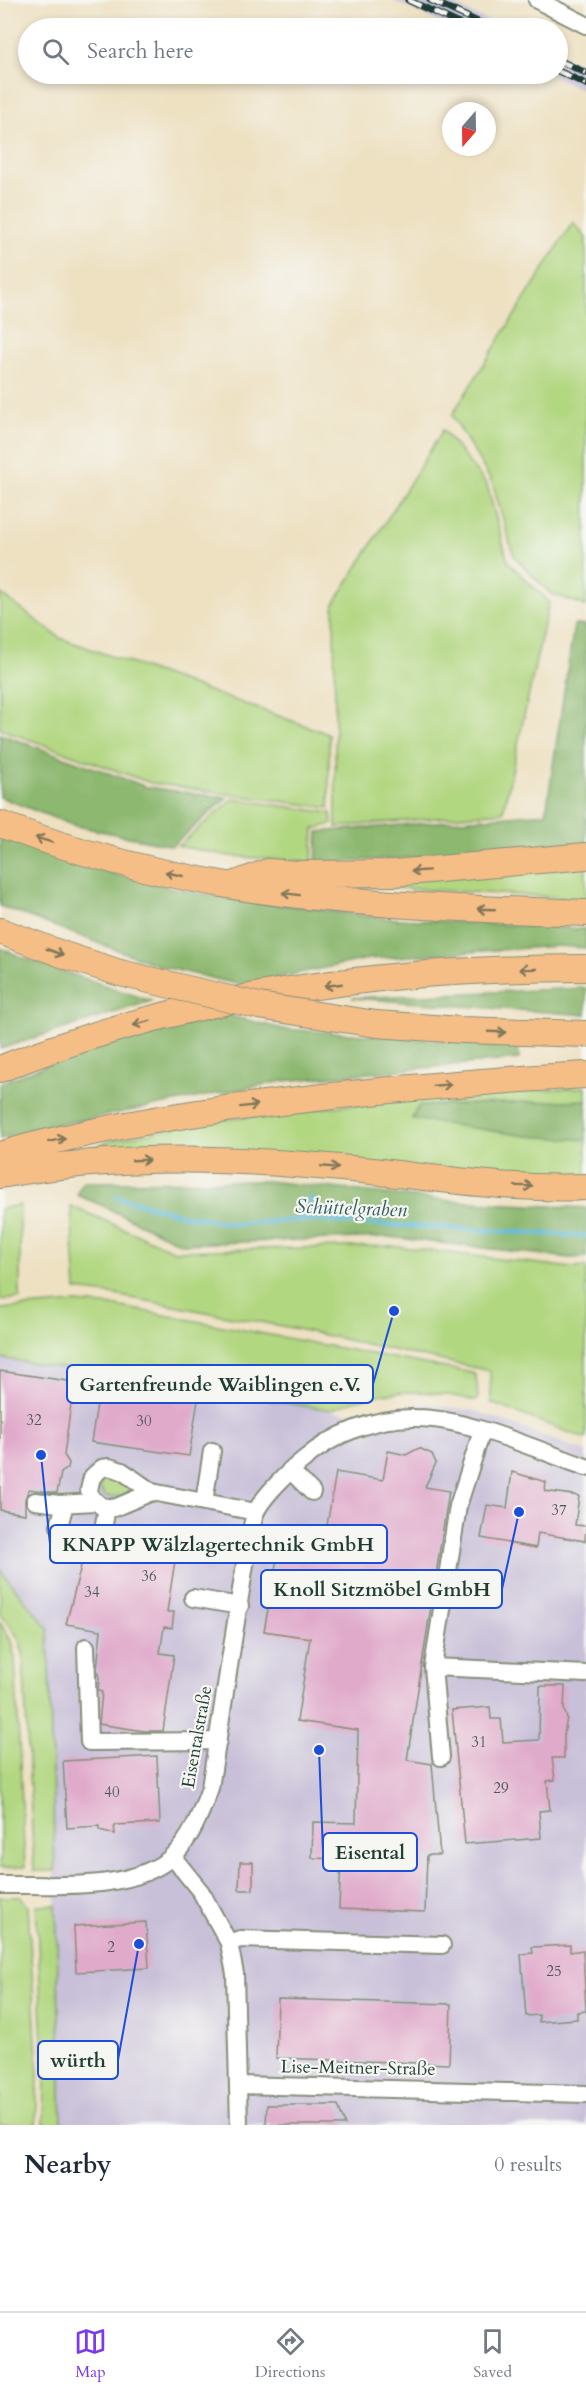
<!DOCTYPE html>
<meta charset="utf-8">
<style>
body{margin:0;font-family:Cardo,serif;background:#f6f6f7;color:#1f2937}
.compass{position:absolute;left:442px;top:102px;width:54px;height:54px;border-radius:50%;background:#fff;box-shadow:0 3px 9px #0003;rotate:200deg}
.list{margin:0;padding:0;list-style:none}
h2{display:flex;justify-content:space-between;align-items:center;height:78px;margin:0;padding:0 24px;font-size:26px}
h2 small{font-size:20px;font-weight:400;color:#747a83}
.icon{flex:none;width:33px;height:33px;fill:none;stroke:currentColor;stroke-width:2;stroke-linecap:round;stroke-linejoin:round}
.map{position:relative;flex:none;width:586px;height:2125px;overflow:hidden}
.search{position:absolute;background:#fff;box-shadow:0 3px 9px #0003;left:18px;right:18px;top:18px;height:66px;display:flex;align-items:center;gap:15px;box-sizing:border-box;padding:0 21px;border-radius:33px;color:#747a83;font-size:22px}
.sheet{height:186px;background:#fff}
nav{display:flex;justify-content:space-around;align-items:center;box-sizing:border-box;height:84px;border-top:2px solid #e0e1e3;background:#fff;font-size:16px;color:#747a83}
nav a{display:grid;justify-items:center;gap:3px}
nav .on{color:#7c3aed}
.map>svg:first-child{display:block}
.industrial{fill:#c8bfd8}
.green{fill:#b2d781;stroke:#688a5a;stroke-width:1.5}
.forest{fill:#8db86f;stroke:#567a52;stroke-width:1.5}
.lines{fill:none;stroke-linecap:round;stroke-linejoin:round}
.stream{stroke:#5fbbdd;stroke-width:4.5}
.building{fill:#e0aacb}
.minor-casing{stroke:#868f7b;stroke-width:20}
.highway-casing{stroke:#868f7b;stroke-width:28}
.minor{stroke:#fff;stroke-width:16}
.highway{stroke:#f6be87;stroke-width:26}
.rail-casing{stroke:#1f3d34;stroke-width:7}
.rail{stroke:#f6f6f2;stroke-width:4.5;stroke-dasharray:14;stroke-linecap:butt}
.highway-bridge-casing{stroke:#868f7b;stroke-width:28;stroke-linecap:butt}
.highway-bridge{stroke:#f6be87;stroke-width:26}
.oneway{stroke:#807759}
.labels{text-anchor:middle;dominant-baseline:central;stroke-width:4.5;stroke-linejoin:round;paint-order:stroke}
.number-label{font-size:15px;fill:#4f585a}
.street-label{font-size:18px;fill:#1f3d34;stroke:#f6f6f2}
.water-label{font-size:20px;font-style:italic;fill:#2f5c5e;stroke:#f6f6f2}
.leader{fill:none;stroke:#1d4ed8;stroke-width:2}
.callout-dot{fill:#1d4ed8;stroke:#f6f6f2;stroke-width:2}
.callout{fill:#f6f6f2;stroke:#1d4ed8;stroke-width:2}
.callout-label{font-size:20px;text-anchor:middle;font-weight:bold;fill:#1f3d34}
</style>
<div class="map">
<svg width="586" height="2125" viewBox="0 0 586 2125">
<rect width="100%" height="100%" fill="#f6f6f2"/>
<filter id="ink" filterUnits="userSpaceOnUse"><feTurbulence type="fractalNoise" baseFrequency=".0167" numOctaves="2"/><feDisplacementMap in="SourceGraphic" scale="12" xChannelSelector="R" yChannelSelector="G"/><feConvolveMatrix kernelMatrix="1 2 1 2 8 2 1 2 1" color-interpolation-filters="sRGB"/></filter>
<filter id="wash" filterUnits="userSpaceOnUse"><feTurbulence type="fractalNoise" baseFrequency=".008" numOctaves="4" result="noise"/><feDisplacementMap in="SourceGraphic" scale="24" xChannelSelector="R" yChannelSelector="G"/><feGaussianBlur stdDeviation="1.35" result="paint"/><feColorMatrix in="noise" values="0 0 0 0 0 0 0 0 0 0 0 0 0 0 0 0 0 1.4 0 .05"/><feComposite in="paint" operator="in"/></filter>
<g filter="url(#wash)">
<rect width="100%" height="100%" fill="#eee1c2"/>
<!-- industrial -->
<path class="industrial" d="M392,0h51l60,28h-51z
M558,54l28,14v23l-38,-17h10z
M0,1358l346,55 80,-9 50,7 110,41v673h-524l-14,-497 -48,-58z"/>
<!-- green -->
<path class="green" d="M573,222l13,16v368l-36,-13 -36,-37 -22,-74 -40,-67z
M443,430l44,55 21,77 41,40 -46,210 -167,15 -2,-223z
M0,593l60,45 269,96v74l-178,-25 -151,-54z
M233,799l98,14 1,11 -18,5 -2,33 -82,-6 -52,-10z
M586,867v32l-273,-16z
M586,1087v92l-515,-21 38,-17 94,-19 173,-20z
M20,1205v93l-20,2v-91z
M71,1206l104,45 217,-5 180,22 14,-1v172l-95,-36 -1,-32 -198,-43 -182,-34 -34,-4z
M76,1303l40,3 356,67 4,3 2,22 -3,3c-48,-14 -99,-12 -144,9l-331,-52v-49z
M110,1476l19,10 1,5 -7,5 -17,1c-9,-8 -7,-18 4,-21z
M0,1570l48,58 7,243h-21l-11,-218 -5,-16 -18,-24z
M0,1622l11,19 4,18 10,208 -25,1z
M0,1897h21l7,9 10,169 -2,50h-36z
M36,1905h20l6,220h-18l1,-44z"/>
<!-- forest -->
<path class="forest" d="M574,625h12v223l-270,15 2,-31 228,-19z
M0,734l147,53 80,11 -55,48 -100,-21 -72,-28z
M0,836l117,39 80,18 184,25 205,11v19l-29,-2 -189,13 -127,26 -81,-19 -160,-60z
M0,948l24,10 127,43 -151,48z
M586,988v27l-234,-17z
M222,1014l61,15 234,17 2,13 -236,22 -253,49 -30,9v-56l90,-35z
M586,1100v40l-60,-4 -114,-17 6,-13z
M267,1181l185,20 134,7v49l-16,1 -181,-21 -207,7 -81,-39 -24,-10 5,-13z"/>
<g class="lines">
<!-- stream -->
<path class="stream" d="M117,1197l62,17 55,10 67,-4 285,16
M301,1220l10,-22"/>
</g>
<g id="blocks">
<!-- building -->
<path class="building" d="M0,1371l74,11 -10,73 5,8 -1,5 -7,5 -4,20 -28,-4 -4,10v15l-25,-4z
M100,1385l98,15 -9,56 -98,-14z
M419,1448l13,6 4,9 -11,24 24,4 -42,269 25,4 8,91h-13l-2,57 -86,-3 2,-50 -29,-1 1,-36 43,1 2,-93 -61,-9 13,-83 -46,-7 15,-83 43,7 14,-83 47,8 5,-29 18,4z
M512,1472l34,10 -1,9 34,5 -4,29 11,1 -1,15 -47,-8 -2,15 -55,-10 6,-33 20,3z
M132,1535l46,6 -11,71h7l-2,16 -8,-1 -4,26 14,2 -11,76h-19l-45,-7 3,-32 -4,-1 1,-13 -2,-9 4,-39 -35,-6 17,-66 9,2v-4l36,5z
M540,1686h25l-1,24 3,8 -3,16v24h-12l3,22 -8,1 3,29 -11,1 2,27 -76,6 -13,-134 38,-3 1,12h10l2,23 36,-2z
M157,1756l3,67 -46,2 1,9 -16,-4v-4l-32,2 -4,-67z
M240,1862h13v28h-14z
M146,1922l3,46 -73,4 -2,-46z
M570,1945v7l13,-2 3,61 -9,1v7l-38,3v-7l-13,1 -5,-62 12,-1 -1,-6z
M278,1999l173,5 -2,60 -173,-6z
M267,2105h71l7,20h-79z"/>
</g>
</g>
<g filter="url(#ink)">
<use href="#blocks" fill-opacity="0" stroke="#868f7b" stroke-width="1.5"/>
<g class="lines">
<defs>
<path id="minor" d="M537,0l49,25
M290,1470l22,22
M152,1492l-38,16 -13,-2 -10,-9 -2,-7 3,-13 10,-9 7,-1 13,4 30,21 104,20
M35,1501l24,3 36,-2
M204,1502l8,-51
M59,1526l6,-22
M103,1529l4,-21
M193,1598l47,8
M86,1647l3,95 129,-1
M433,1667l153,7
M441,1757l-8,-90 25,-161 24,-75
M172,1856l29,36 28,51 6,31 4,151
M0,1885c52,-1 131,8 173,-29 19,-18 28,-44 37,-68l38,-243c2,-10 4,-21 7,-31 6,-16 34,-43 48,-54 30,-26 72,-43 113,-42 51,0 121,32 170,49
M229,1943l11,-4 202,6
M239,2085l347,9"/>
<path id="highway" d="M0,824c75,28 154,49 233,62 116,19 235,23 353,27
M233,885l35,-13 32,2 94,-1 192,-17
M0,931l67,25 53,17
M376,1024l86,6 124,4
M0,1069c184,-75 389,-101 586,-101
M0,1155c89,-26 181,-41 273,-52 104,-13 208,-22 313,-28
M0,1175c124,-23 248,-17 372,-4 72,8 142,19 214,16"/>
</defs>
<!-- minor casing -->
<use href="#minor" class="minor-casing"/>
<!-- highway casing -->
<use href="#highway" class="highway-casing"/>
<!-- minor -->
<use href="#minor" class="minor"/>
<!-- highway -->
<use href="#highway" class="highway"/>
<defs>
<path id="rail" d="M408,0l60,28
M430,0l61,28
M558,60l28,13
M558,71l28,13"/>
</defs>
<!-- rail casing -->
<use href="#rail" class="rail-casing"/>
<!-- rail -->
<use href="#rail" class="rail"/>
<defs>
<path id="highway-bridge" d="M120,973l139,33 117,18"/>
</defs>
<!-- highway-bridge casing -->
<use href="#highway-bridge" class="highway-bridge-casing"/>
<!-- highway-bridge -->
<use href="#highway-bridge" class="highway-bridge"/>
</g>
<!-- one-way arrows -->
<defs><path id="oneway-shaft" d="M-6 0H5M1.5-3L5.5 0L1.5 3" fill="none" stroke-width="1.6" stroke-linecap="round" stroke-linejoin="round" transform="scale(1.5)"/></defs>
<g class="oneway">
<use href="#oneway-shaft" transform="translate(44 840) rotate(-163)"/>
<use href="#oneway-shaft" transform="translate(420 871) rotate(176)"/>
<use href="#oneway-shaft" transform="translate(174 874) rotate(-167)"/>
<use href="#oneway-shaft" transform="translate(291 894) rotate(-173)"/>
<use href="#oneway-shaft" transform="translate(486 909) rotate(-178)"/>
<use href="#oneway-shaft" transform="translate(55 952) rotate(20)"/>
<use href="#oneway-shaft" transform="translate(528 969) rotate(179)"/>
<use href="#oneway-shaft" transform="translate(333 985) rotate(172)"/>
<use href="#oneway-shaft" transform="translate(142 1023) rotate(165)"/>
<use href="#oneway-shaft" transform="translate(497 1032) rotate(2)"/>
<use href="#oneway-shaft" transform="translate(442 1085) rotate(-5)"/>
<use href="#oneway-shaft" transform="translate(249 1106) rotate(-7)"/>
<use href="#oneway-shaft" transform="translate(57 1140) rotate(-13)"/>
<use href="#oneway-shaft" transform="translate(141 1160) rotate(-2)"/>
<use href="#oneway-shaft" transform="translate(330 1167) rotate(5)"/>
<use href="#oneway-shaft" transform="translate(524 1186) rotate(1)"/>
</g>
</g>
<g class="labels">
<!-- number labels -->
<g class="number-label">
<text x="34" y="1420">32</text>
<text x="144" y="1421">30</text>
<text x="559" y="1510">37</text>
<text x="149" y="1576">36</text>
<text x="92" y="1592">34</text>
<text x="479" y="1742">31</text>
<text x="501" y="1788">29</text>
<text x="112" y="1792">40</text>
<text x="111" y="1947">2</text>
<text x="554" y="1971">25</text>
</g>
<!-- street labels -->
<g class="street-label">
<text transform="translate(197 1737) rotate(-80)">Eisentalstraße</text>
<text transform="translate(358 2068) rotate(1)">Lise-Meitner-Straße</text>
</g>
<!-- water labels -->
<g class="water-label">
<text transform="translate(351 1208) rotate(2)">Schüttelgraben</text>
</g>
</g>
<!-- callouts -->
<path class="leader" d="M394 1311L373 1384M41 1455L50 1544M519 1512L502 1589M319 1750L323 1852M139 1944L118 2060"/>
<g class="callout-dot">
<circle cx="394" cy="1311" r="6"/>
<circle cx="41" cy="1455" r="6"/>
<circle cx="519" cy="1512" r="6"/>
<circle cx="319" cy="1750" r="6"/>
<circle cx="139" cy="1944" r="6"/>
</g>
<g class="callout">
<rect x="67" y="1365" width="306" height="38" rx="6"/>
<rect x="50" y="1525" width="337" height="38" rx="6"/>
<rect x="261" y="1570" width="241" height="38" rx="6"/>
<rect x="323" y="1833" width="94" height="38" rx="6"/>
<rect x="38" y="2041" width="80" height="38" rx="6"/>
</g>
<g class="callout-label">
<text x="220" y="1391">Gartenfreunde Waiblingen e.V.</text>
<text x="218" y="1551">KNAPP Wälzlagertechnik GmbH</text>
<text x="382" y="1596">Knoll Sitzmöbel GmbH</text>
<text x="370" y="1859">Eisental</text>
<text x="78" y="2067">würth</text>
</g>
</svg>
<svg class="compass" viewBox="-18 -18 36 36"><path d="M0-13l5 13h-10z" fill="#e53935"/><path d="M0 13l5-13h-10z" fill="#747a83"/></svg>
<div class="search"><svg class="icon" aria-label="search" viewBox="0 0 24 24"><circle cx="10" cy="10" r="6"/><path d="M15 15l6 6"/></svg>Search here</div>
</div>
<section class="sheet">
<h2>Nearby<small>0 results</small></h2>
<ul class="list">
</ul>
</section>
<nav>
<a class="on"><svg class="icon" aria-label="map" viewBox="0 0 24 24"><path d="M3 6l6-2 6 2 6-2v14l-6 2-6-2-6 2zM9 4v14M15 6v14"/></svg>Map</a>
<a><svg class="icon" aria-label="directions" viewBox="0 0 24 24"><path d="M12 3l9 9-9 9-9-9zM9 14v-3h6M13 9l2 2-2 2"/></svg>Directions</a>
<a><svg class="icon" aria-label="saved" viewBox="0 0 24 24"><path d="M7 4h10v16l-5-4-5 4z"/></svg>Saved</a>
</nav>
